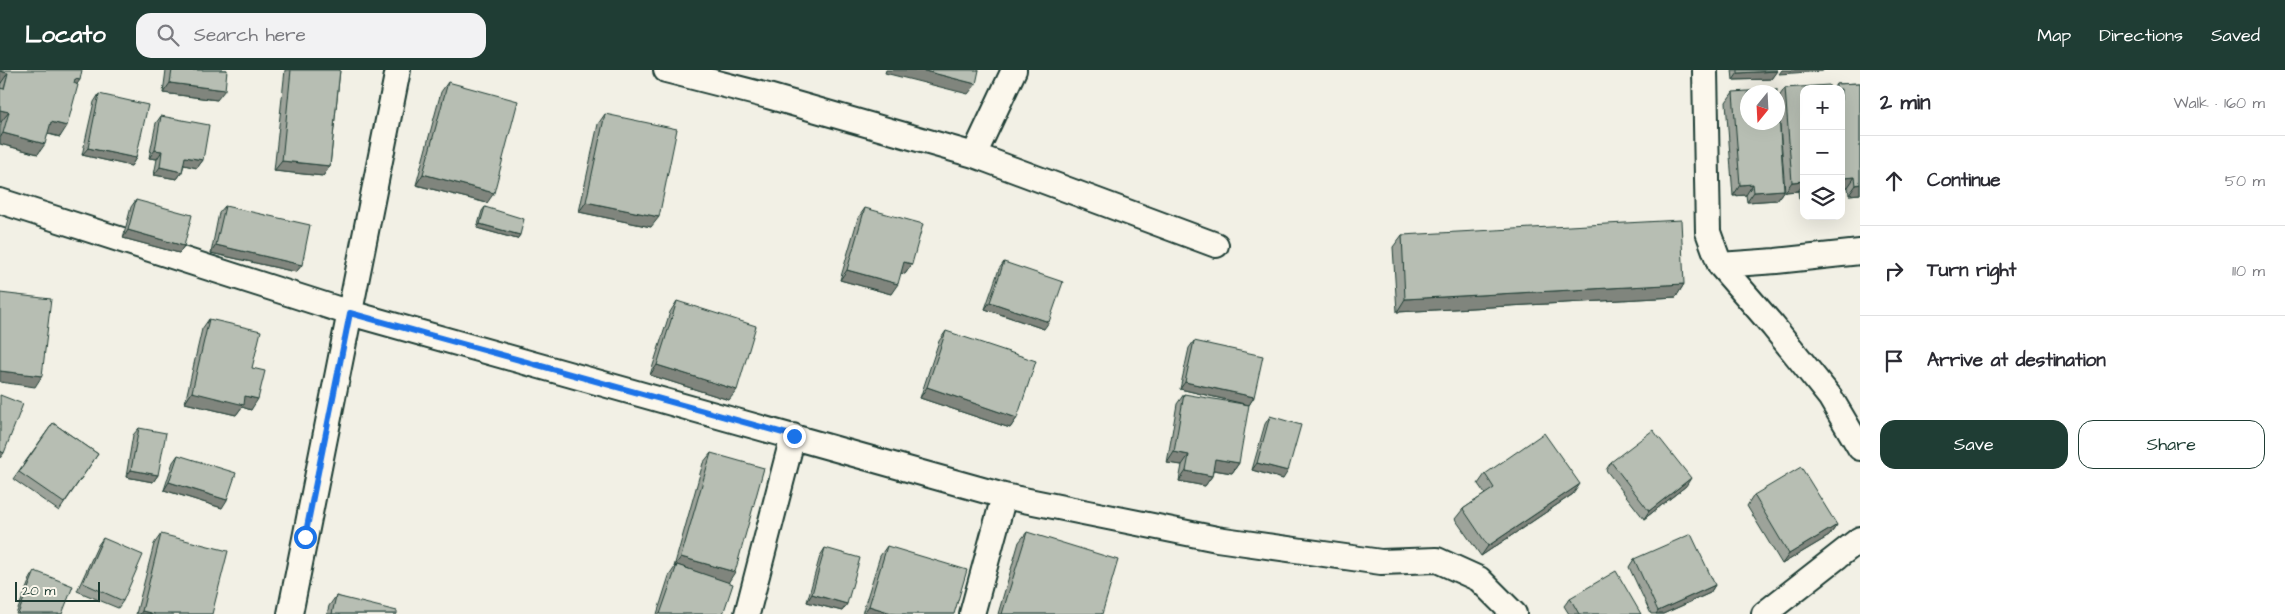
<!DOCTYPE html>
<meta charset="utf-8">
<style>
body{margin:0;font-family:"Architects Daughter",sans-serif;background:#f2f2f3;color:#2b2b33}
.controls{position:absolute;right:15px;top:15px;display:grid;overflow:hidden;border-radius:10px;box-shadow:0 5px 20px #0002}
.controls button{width:45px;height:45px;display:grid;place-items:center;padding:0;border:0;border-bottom:1px solid #e1e1e2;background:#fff;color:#2b2b33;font:25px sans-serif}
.compass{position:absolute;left:1740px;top:15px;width:45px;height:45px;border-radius:50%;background:#fff;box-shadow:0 5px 20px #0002;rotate:198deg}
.scale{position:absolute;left:15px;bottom:12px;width:85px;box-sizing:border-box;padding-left:5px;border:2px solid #1f3d34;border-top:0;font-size:14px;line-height:18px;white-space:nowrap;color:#1f3d34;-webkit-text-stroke:4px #fbf7ec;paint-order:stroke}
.stop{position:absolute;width:15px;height:15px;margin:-11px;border:4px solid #1a73e8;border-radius:50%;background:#fff}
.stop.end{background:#1a73e8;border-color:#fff;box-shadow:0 1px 5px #0008}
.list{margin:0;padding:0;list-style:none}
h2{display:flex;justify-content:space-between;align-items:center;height:65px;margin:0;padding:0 20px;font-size:21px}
h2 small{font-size:16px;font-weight:400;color:#7c7c81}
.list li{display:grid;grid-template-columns:32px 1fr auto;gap:15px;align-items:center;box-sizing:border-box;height:90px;padding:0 20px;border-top:1px solid #e1e1e2}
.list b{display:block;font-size:19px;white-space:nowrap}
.list em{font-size:16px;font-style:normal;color:#7c7c81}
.actions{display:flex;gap:10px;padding:15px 20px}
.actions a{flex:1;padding:11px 0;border:1px solid #1f3d34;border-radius:15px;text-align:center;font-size:18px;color:#1f3d34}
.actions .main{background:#1f3d34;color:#fff}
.icon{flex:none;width:28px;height:28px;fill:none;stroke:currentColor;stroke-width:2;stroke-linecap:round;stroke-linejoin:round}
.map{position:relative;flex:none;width:1860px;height:544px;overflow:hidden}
header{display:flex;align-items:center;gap:30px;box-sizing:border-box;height:70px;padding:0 25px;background:#1f3d34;color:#fff}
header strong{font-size:24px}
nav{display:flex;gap:28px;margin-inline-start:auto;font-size:18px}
.search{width:350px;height:45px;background:#f2f2f3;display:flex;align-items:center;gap:12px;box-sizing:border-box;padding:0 18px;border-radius:15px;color:#7c7c81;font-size:19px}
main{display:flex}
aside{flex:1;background:#fff}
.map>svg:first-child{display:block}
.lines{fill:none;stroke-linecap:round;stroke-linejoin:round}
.street-casing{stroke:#1f3d34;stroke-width:28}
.street{stroke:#fbf7ec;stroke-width:24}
.wall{fill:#9da39a;stroke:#1f3d34}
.shaded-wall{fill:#80857d;stroke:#1f3d34}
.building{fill:#b7beb3;stroke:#1f3d34}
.route{stroke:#1a73e8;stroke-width:6}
</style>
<header>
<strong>Locato</strong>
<div class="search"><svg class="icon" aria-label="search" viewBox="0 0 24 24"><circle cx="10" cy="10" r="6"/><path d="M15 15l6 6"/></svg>Search here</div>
<nav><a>Map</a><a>Directions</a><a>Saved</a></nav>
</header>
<main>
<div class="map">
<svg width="1860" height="544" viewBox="0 0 1860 544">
<rect width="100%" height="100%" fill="#f2f0e5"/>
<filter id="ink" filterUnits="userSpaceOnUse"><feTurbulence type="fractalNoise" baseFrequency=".02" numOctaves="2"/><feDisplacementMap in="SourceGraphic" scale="10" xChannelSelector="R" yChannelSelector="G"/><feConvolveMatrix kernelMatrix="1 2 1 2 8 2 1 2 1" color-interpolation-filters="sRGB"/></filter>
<g filter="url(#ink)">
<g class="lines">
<defs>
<path id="street" d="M666,0l102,26 206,59 40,-85
M1705,0l3,162 12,33 56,-4 84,-9
M974,85l242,90
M0,131l350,112 654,183 213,43 164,23 56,-2 42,19 35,35
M1720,195l53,61 57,71 30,51
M290,544l108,-544
M747,544l46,-178
M972,544l32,-118
M1764,544l96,-75"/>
</defs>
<!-- street casing -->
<use href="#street" class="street-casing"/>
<!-- street -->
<use href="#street" class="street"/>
</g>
<!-- wall -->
<path class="wall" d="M0,0l77,14 -17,53 -12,-3 -10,20 -38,-10v-16l1,-6h-1v-36l1,-3z
M166,0h61l-10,30 -54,-7z
M285,0h55l-10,96 -7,10 -49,-5z
M1732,0h45l-6,9 -38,1z
M448,12l39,121 -71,-18 25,-93z
M1860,13v111l-11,1 -1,-8 -7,1v-99h-8l3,-5z
M1785,18l19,1v110h-5l-1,-8 -13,1 -7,-94z
M1733,22l51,98 -7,10 -30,2 -1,-7 -13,1 -7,-94z
M99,24l37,64 -5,8 -49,-11 12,-53z
M605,44l46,113 -72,-15 19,-88z
M161,46l42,44 -6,8 -13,-3 -2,7 -5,7 -23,-4 3,-16 -8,-1 7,-35z
M136,130l48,46 -5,7 -56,-15 8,-31z
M225,136l77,59 -6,7 -85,-19 8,-40z
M485,137l35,28 -3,4 -40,-11 5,-17z
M865,138l47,56 -7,10 -4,-1 -10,21 -51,-14 18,-62z
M1402,165l282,49 -8,13 -279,15 -4,-65z
M1004,192l40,67 -59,-20 14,-40z
M677,231l52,99 -79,-25 20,-63z
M209,249l43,49 -1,42 -9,-3 -6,8 -51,-12 17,-74z
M946,261l71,87 -7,10 -90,-30 19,-57z
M1194,271l60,56 -5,8 -69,-16 9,-41z
M1184,324l55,69 -7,10 -19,-3 -1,6 -7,10 -26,-5 3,-16 -15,-2 10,-59z
M1270,346l13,63 -31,-9 13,-46z
M53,353l45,31 -39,57 -46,-32z
M139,358l19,47 -5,7 -27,-5 7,-42z
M711,383l17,129 -5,32h-66l12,-38 6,-9h-1l29,-104z
M178,385l44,53 -58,-18 9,-28z
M1611,392l75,24 -42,33 -38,-49z
M1485,404l88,20 -92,62 -26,-37 8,-10 22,-15 -7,-10z
M1754,425l83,30 -8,11 -47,28 -35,-58z
M1027,462l75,82h-104l21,-72z
M161,464l51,80h-76l18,-70z
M103,468l20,63 -5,7 -41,-17 21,-46z
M887,476l67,68h-92l18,-58z
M825,478l22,56 -5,7 -35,-9 13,-46z
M1634,489l81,26 -5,8 -47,21h-12l-22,-47z
M35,501l27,43h-46l14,-35z
M336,526l61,18h-70l2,-8z
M1570,528l71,16h-72l-5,-8z"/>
<!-- shaded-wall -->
<path class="shaded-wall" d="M886,0h35l55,14 -8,10 -83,-21z
M1782,0h42l-1,1 -44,3z
M0,1l8,2 -7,10h-1z
M1777,1l-6,8 -38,1 5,-7z
M75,9l5,1 -8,11z
M170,13l55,7 -8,10 -54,-7z
M0,40l9,2 -8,10h-1z
M51,52l16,4 -7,11 -17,-5z
M3,63l42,11 -7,10 -38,-10v-6z
M88,78l48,10 -5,8 -49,-11z
M155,80l7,1 -5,8 -8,-1z
M185,87l18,3 -6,8 -17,-4z
M282,91l48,5 -7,10 -49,-5z
M160,97l22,5 -5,7 -23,-4z
M423,104l71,19 -7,10 -71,-18z
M1855,107l-7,10 -7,1v-8l2,-2z
M1804,111v2l-6,8 -13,1 7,-10z
M1753,114l-7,11 -13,1 7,-11z
M1860,114v10l-11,1 7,-10z
M1784,120l-7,10 -30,2 7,-10z
M1804,122v7h-5z
M586,132l73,15 -8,10 -72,-15z
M480,154l40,11 -3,4 -40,-11z
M128,160l56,16 -5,7 -56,-15z
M216,175l86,20 -6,7 -85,-19z
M904,192l8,2 -7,10 -8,-2z
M847,200l51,14 -7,10 -51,-14z
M1684,214l-8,13 -279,15 8,-13z
M990,232l59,20 -5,7 -59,-20z
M657,295l80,25 -8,10 -79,-25z
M0,301l42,5 -7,11 -35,-5z
M1185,312l69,15 -5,8 -69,-16z
M927,317l90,31 -7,10 -90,-30z
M192,322l53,4 13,3 -7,11 -9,-3 -6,8 -51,-12z
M0,381l4,2 -4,5z
M1174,382l15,3 -7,10 -15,-2z
M1215,389l24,4 -7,10 -24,-4z
M1257,393l31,8 -5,8 -31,-9z
M131,400l27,5 -5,7 -27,-5z
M1186,401l26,5 -7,10 -26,-5z
M1691,408l-5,8 -42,33 5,-8z
M169,412l58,18 -5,8 -58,-18z
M1580,414l-7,10 -92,62 7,-10z
M1837,455l-8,11 -47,28 7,-10z
M681,487l54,15 -7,11 -51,-18 -2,2h-1z
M1715,515l-5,8 -47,21h-7l2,-3z
M812,524l35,10 -5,7 -35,-9z
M869,536l26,8h-32z
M142,541l13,3h-15z"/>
<!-- building -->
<path class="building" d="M0,0h82l-2,10 -5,-1 -1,4 4,2 -11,41 -16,-4 -6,22 -42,-11 6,-21 -9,-2v-22l4,1 4,-16 -8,-2z
M172,0h55l-2,20 -55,-7z
M291,0h49l-10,96 -48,-5z
M921,0h58l-3,14z
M1738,0h39v1l-39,2z
M448,12l70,19 -24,92 -71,-19z
M1860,13v101l-4,1 -1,-8 -12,1 -2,-18v-71h-5v-5z
M1829,15v4h-25v92l-12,1 -7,-94z
M1777,19v3h-29v30h30v-21l6,89 -30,2 -1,-8 -13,1 -7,-93z
M99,24l49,11 -12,53 -48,-10z
M605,44l72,15 -18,88 -73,-15z
M161,46l48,9 -6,35 -18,-3 -3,15 -22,-5 2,-16 -7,-1z
M136,130l56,15 -8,31 -56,-16z
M225,136l85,19 -8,40 -86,-20z
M485,137l39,12 -4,16 -40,-11z
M865,138l58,16 -11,40 -8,-2 -6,22 -51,-14z
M1681,150l3,64 -279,15 -3,-64z
M1004,192l59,20 -14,40 -59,-20z
M0,223l51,6 -9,77 -42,-5z
M677,231l79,25 -19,64 -80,-25z
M209,249l52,12 -9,37 13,3 -7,28 -13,-3 -1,9 -52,-13z
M946,261l90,30 -19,57 -90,-31z
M1194,271l69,15 -9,41 -69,-15z
M1184,324l65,11 -10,58 -24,-4 -3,17 -26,-5 3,-16 -15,-3z
M0,325l23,9 -19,49 -4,-2z
M1270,346l31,9 -13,46 -31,-8z
M53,353l45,31 -34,49 -45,-31z
M139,358l27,5 -8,42 -27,-5z
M1653,360l38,48 -42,33 -38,-49z
M1544,363l36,51 -92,62 -25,-37 31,-21 -9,-14z
M711,383l53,15 -29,104 -54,-15z
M178,385l58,18 -9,27 -58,-18z
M1801,397l36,58 -48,29 -35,-59z
M1027,462l91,28 -16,54h-100z
M161,464l67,17 -16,63h-57l-13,-3z
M1691,464l24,51 -57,26 -24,-52z
M103,468l40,17 -20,46 -40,-18z
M887,476l80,24 -13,44h-59l-26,-8z
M825,478l35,10 -13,46 -35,-10z
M677,495l56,19 -10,30h-63z
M35,501l38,15 -11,28h-44z
M1616,501l25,43h-62l-9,-16z
M336,526l61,15v3h-65z"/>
</g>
<g class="lines" filter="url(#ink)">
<!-- route -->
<path class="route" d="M305,467l45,-224 444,123"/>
</g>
</svg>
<div class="controls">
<button>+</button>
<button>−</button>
<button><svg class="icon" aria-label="layers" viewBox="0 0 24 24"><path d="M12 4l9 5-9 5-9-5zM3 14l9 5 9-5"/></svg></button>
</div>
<svg class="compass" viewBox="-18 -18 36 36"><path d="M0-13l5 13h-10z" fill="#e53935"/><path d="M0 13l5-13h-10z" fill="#7c7c81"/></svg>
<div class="scale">20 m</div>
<div class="stop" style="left:305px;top:467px"></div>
<div class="stop end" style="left:794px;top:366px"></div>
</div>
<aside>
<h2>2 min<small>Walk · 160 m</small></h2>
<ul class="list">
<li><svg class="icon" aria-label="ahead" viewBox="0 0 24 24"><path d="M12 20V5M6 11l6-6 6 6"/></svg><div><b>Continue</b></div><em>50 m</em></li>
<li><svg class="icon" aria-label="right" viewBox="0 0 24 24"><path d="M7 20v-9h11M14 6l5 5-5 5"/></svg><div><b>Turn right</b></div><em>110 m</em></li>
<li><svg class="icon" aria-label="arrive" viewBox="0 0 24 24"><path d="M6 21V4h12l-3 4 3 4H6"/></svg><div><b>Arrive at destination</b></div></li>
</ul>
<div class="actions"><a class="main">Save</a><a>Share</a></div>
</aside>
</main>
